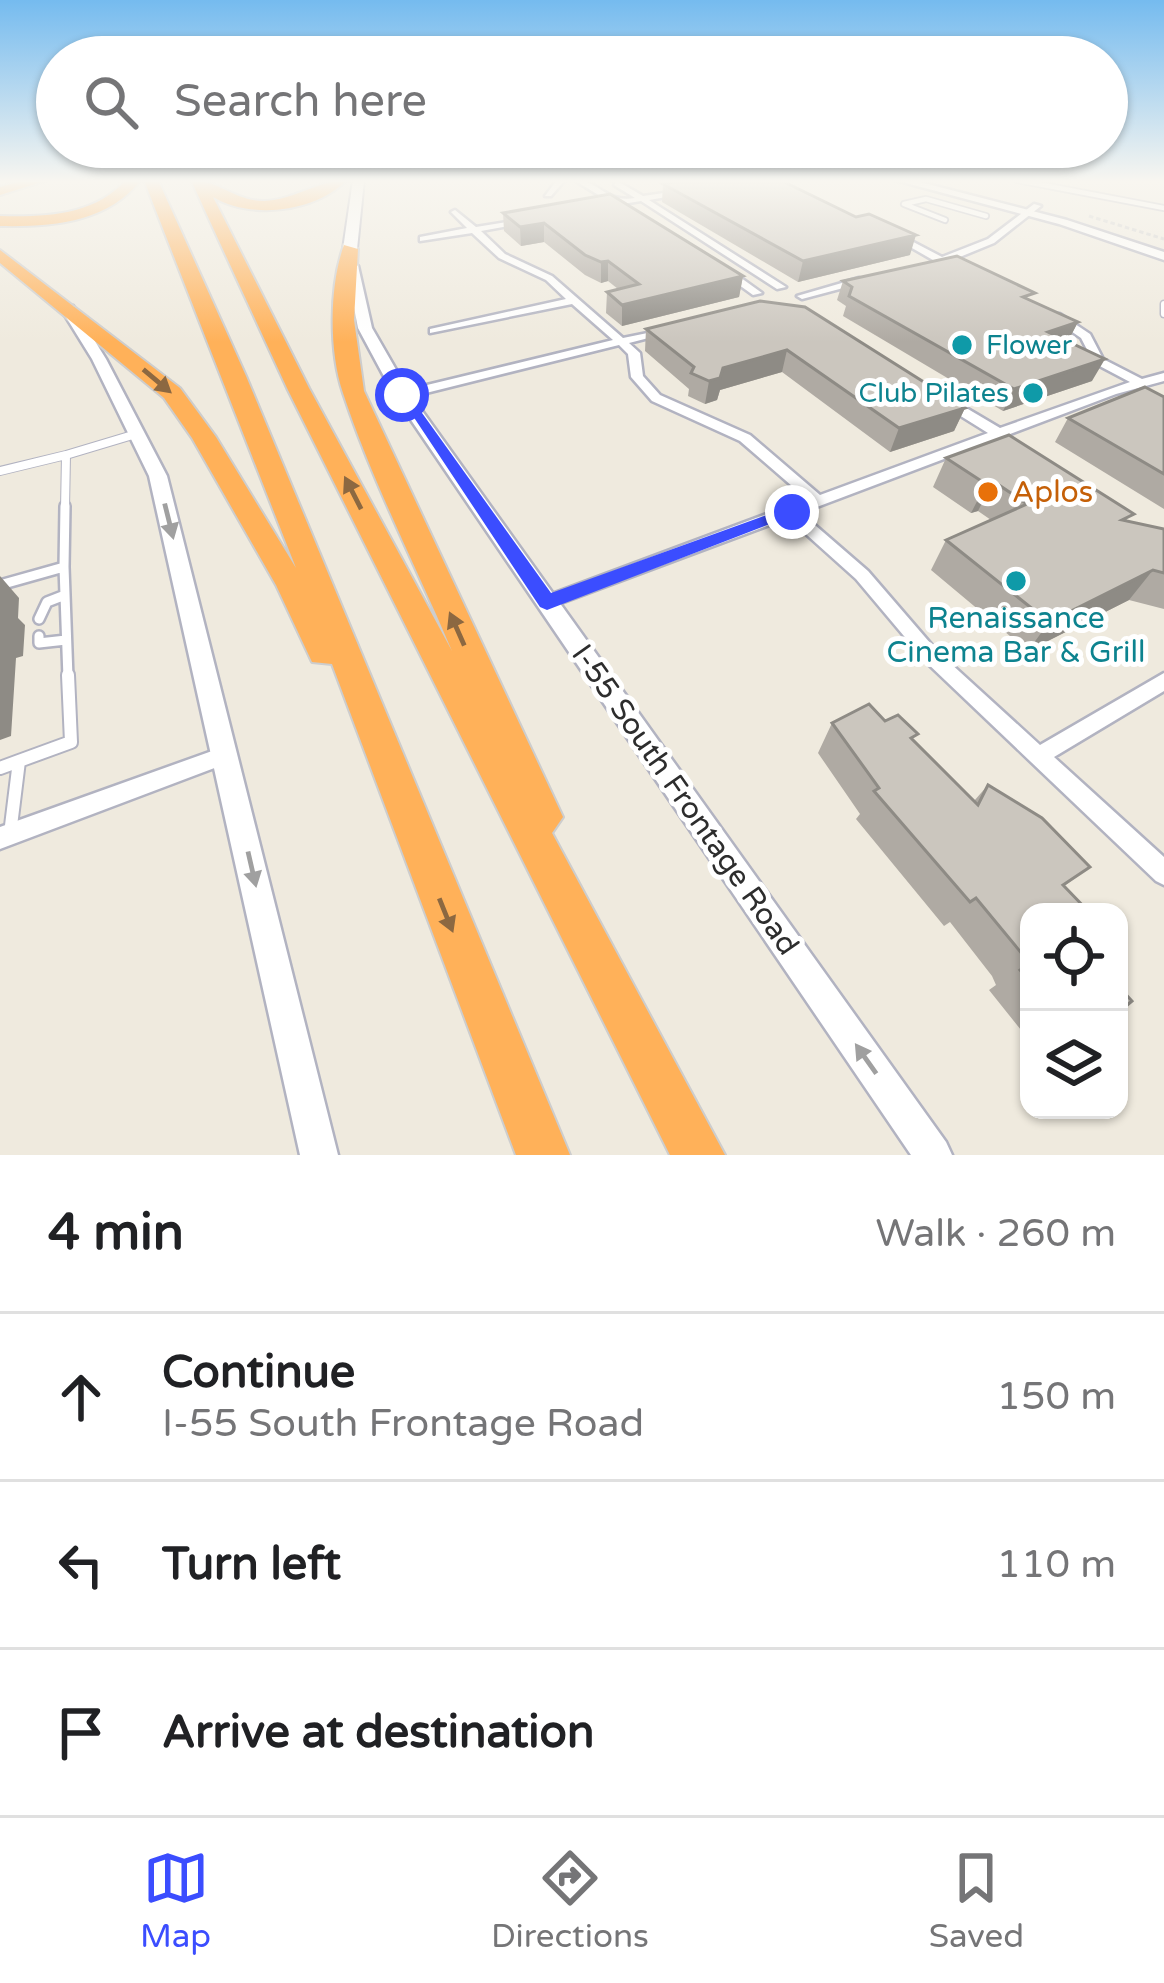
<!DOCTYPE html>
<meta charset="utf-8">
<style>
body{margin:0;font-family:"Varela Round",sans-serif;background:#f6f6f6;color:#202124}
.controls{position:absolute;right:36px;bottom:36px;display:grid;overflow:hidden;border-radius:24px;box-shadow:0 3px 9px #0004}
.controls button{width:108px;height:108px;display:grid;place-items:center;padding:0;border:0;border-bottom:3px solid #e0e0e0;background:#fff;color:#202124;font:60px sans-serif}
.stop{position:absolute;width:36px;height:36px;margin:-27px;border:9px solid #3b4dff;border-radius:50%;background:#fff}
.stop.end{background:#3b4dff;border-color:#fff;box-shadow:0 3px 12px #0008}
.list{margin:0;padding:0;list-style:none}
h2{display:flex;justify-content:space-between;align-items:center;height:156px;margin:0;padding:0 48px;font-size:51px}
h2 small{font-size:39px;font-weight:400;color:#757577}
.list li{display:grid;grid-template-columns:78px 1fr auto;gap:36px;align-items:center;box-sizing:border-box;height:168px;padding:0 48px;border-top:3px solid #e0e0e0}
.list b{display:block;font-size:45px;white-space:nowrap}
.list p{margin:0;font-size:39px;white-space:nowrap;color:#757577}
.list em{font-size:39px;font-style:normal;color:#757577}
.icon{flex:none;width:66px;height:66px;fill:none;stroke:currentColor;stroke-width:2;stroke-linecap:round;stroke-linejoin:round}
.map{position:relative;flex:none;width:1164px;height:1155px;overflow:hidden}
.search{position:absolute;background:#fff;box-shadow:0 3px 9px #0004;left:36px;right:36px;top:36px;height:132px;display:flex;align-items:center;gap:30px;box-sizing:border-box;padding:0 42px;border-radius:66px;color:#757577;font-size:45px}
.sheet{height:660px;background:#fff}
nav{display:flex;justify-content:space-around;align-items:center;box-sizing:border-box;height:168px;border-top:3px solid #e0e0e0;background:#fff;font-size:33px;color:#757577}
nav a{display:grid;justify-items:center;gap:6px}
nav .on{color:#3b4dff}
.map>svg:first-child{display:block}
.lines{fill:none;stroke-linecap:round;stroke-linejoin:round}
.service-far4-casing{stroke:#b2b3c1;stroke-width:8}
.service-far3-casing{stroke:#b2b3c1;stroke-width:9}
.service-far2-casing{stroke:#b2b3c1;stroke-width:10}
.service-far1-casing{stroke:#b2b3c1;stroke-width:14}
.service-casing{stroke:#b2b3c1;stroke-width:16}
.minor-casing{stroke:#b2b3c1;stroke-width:5}
.tertiary-casing{stroke:#b2b3c1;stroke-width:5}
.secondary-casing{stroke:#b2b3c1;stroke-width:4}
.motorway-casing{stroke:#cdcdcd;stroke-width:4}
.path{stroke:#cdcdcd;stroke-width:3;stroke-dasharray:4.5 3;stroke-linecap:butt}
.service-far4{stroke:#fff;stroke-width:4.5}
.service-far3{stroke:#fff;stroke-width:6}
.service-far2{stroke:#fff;stroke-width:8}
.service-far1{stroke:#fff;stroke-width:9}
.service{stroke:#fff;stroke-width:12}
.minor{fill:#fff;fill-rule:evenodd}
.tertiary{fill:#fff;fill-rule:evenodd}
.secondary{fill:#fff;fill-rule:evenodd}
.motorway{fill:#ffb159;fill-rule:evenodd}
.wall{fill:#afaaa3}
.shaded-wall{fill:#8e8b85}
.building{fill:#cbc6be;stroke:#8e8b85;stroke-width:3}
.oneway{fill:#8c6841}
.oneway2{fill:#a0a0a0}
.route{fill:#3b4dff}
.culture-dot{fill:#0f9aa8;stroke:#fff;stroke-width:4.5}
.food-dot{fill:#e8710a;stroke:#fff;stroke-width:4.5}
.labels{text-anchor:middle;dominant-baseline:central;stroke-width:10;stroke-linejoin:round;paint-order:stroke}
.far-culture-label{font-size:27px;fill:#0d838f;stroke:#fff;text-anchor:start}
.food-label{font-size:30px;fill:#c56008;stroke:#fff;text-anchor:start}
.culture-label{font-size:30px;fill:#0d838f;stroke:#fff}
.street-label{font-size:30px;fill:#2d2d2d;stroke:#fff}
</style>
<div class="map">
<svg width="1164" height="1155" viewBox="0 0 1164 1155">
<rect width="100%" height="100%" fill="#efeade"/>
<g class="lines">
<defs>
<path id="service-far4" d="M1017,180l147,28
M945,220l-41,-16 22,-5 60,17"/>
<path id="service-far3" d="M1164,304v10"/>
<path id="service-far2" d="M66,455l70,-21
M0,471l66,-16 -1,54"/>
<path id="service-far1" d="M64,567l1,-61
M0,585l64,-18 4,111
M39,619l8,-17 18,-7
M39,636v7l27,-3"/>
<path id="service" d="M0,768l19,-7
M10,834l9,-73 52,-19 -3,-67"/>
<path id="minor" d="M557,180h8l-14,16h-6z
M574,180c26,0 30,23 61,18l-21,-13 3,-4 26,15 41,-6v4l-35,6 137,87 -9,2 -136,-88 -44,7v-4l13,-2z
M1034,204l7,2 -47,37 -44,18 12,8 -5,3 -17,-8h-7v-4l-42,-24 7,-2 44,23 46,-18z
M455,210l21,17 49,-8v4l-44,8 24,23 47,22 71,62 49,-10v4l-43,11 11,10 3,23 17,19 90,40 70,60 168,-62 -45,-28v-6h8l49,29 130,-46 -36,-19 -13,-25 -29,-20v-4h8l30,20 13,25 39,20 22,-6v8l-48,13 -315,119 67,58 69,80 103,94 124,-72v18l-110,66 110,100v28l-8,-4 -231,-220 -69,-82 -68,-61 -235,88h-12l-3,-4 3,-4 266,-99 -67,-58 -88,-40 -21,-24 -3,-23 -9,-9 -217,54 -4,-1v-6l215,-52 -41,-36 -142,29v-4l136,-30 -20,-19 -47,-22 -27,-25 -52,8v-4l47,-9 -16,-16z
M724,270h6l32,23 -9,2 -29,-21z
M859,278l5,3 -2,2 -60,16 -5,-3z
M226,746l7,3 3,6 -3,6 -233,88v-22z"/>
<path id="tertiary" d="M895,180h17l155,40 97,32v8l-105,-36z
M352,262l6,4 14,62 38,66 536,748 6,13h-41l-517,-760 -36,-67 -12,-62z
M63,306h10l33,53 61,117 171,679h-38l-151,-679 -57,-117 -31,-50z"/>
<path id="secondary" d="M353,180h11l-7,69 -7,4 -7,-4z"/>
<path id="motorway" d="M24,180h24l-48,15v-8z
M126,180h15c-34,43 -90,47 -141,46v-10c45,1 94,0 126,-36z
M144,180h14l88,196 324,779h-54l-184,-491 -20,-2 -36,-77 -84,-147 -28,-40 -164,-135v-13l180,138 36,49 80,131z
M191,180c27,0 44,21 73,21 30,-1 55,-21 83,-21 -32,32 -95,40 -134,17l96,191 143,263c-36,-85 -80,-170 -109,-258 -14,-41 -14,-107 1,-148l14,4 -4,71 10,71 199,426 -11,16 173,322h-55l-383,-767z"/>
</defs>
<!-- service-far4 casing -->
<use href="#service-far4" class="service-far4-casing"/>
<!-- service-far3 casing -->
<use href="#service-far3" class="service-far3-casing"/>
<!-- service-far2 casing -->
<use href="#service-far2" class="service-far2-casing"/>
<!-- service-far1 casing -->
<use href="#service-far1" class="service-far1-casing"/>
<!-- service casing -->
<use href="#service" class="service-casing"/>
<!-- minor casing -->
<use href="#minor" class="minor-casing"/>
<!-- tertiary casing -->
<use href="#tertiary" class="tertiary-casing"/>
<!-- secondary casing -->
<use href="#secondary" class="secondary-casing"/>
<!-- motorway casing -->
<use href="#motorway" class="motorway-casing"/>
<!-- path -->
<path class="path" d="M1089,216l75,23"/>
<!-- service-far4 -->
<use href="#service-far4" class="service-far4"/>
<!-- service-far3 -->
<use href="#service-far3" class="service-far3"/>
<!-- service-far2 -->
<use href="#service-far2" class="service-far2"/>
<!-- service-far1 -->
<use href="#service-far1" class="service-far1"/>
<!-- service -->
<use href="#service" class="service"/>
<!-- minor -->
<use href="#minor" class="minor"/>
<!-- tertiary -->
<use href="#tertiary" class="tertiary"/>
<!-- secondary -->
<use href="#secondary" class="secondary"/>
<!-- motorway -->
<use href="#motorway" class="motorway"/>
</g>
<!-- wall -->
<path class="wall" d="M663,184l247,71 -112,27 -136,-80z
M503,213l240,63 -4,21 -117,29 -16,-13 1,-21 11,-3 -10,-8 -7,2 -16,-8 -41,-33 -23,4 -17,-15z
M843,281l188,20 47,21 -10,19 24,40 -89,30 -160,-95 3,-10 -9,-6z
M760,301l205,107 -11,23 -64,21 -108,-80 -62,18 -3,10 -12,4 -17,-8 1,-7 -44,-38 1,-22z
M1164,397v112l-109,-67 13,-24z
M946,458l183,63 35,8v80l-35,-9 -101,51 -97,-81 15,-30 45,-20 -13,-9 -7,2 -38,-26z
M885,721l29,20 60,60 14,-16 102,82 -61,45v128l-40,-50 7,-5 -4,-9 -42,-54 -6,4 -88,-107 4,-5 -42,-61 14,-30z"/>
<!-- shaded-wall -->
<path class="shaded-wall" d="M544,223v19l-23,4 -1,-19z
M916,235l-6,20 -112,27 5,-21z
M608,261v20l-7,2v-21z
M743,276l-4,21 -117,29v-21z
M1078,322l-11,21 -19,-11z
M787,350l-5,22 -62,18 -3,10 -12,4 4,-23 14,-13z
M1105,359l-13,22 -89,30 11,-22z
M965,408l-11,23 -64,21 9,-24z
M993,481l-15,30 -7,2 15,-29z
M1153,570l-24,30 -101,51 21,-29z
M0,576l19,22 -1,20 7,7 -2,31 -7,2 -5,78 -11,4z"/>
<!-- building -->
<path class="building" d="M685,180h95l76,37 13,-3 47,21 -113,26 -140,-77z
M610,194l133,82 -121,29 -15,-13 32,-8 -31,-23 -7,1 -16,-7 -41,-32 -24,4 -17,-14z
M957,256l78,37 -12,4 55,25 -30,10 57,27 -91,30 -165,-93 3,-9 -9,-6z
M760,301l45,6 160,101 -66,20 -112,-78 -64,18 -3,10 -11,3 -18,-8 3,-6 -48,-38z
M1145,387l19,10v77l-96,-56z
M1009,435l125,79 -12,6 42,9v44l-11,-3 -104,52 -103,-82 81,-36 -34,-23 -7,3 -40,-26z
M869,704l16,17 13,-6 20,19 -7,4 67,67 10,-20 54,33 48,49 -27,18 26,27h-60v68l-9,-10 8,-5 -5,-10 -47,-57 -6,4 -96,-111 5,-3 -47,-65z
M1119,987l13,14 -13,11z"/>
<!-- one-way arrows -->
<defs><path id="oneway-solid" d="M-6-.8H1V-3.2L6.5 0L1 3.2V.8H-6Z" transform="scale(3)"/></defs>
<g class="oneway">
<use href="#oneway-solid" transform="translate(157 381) rotate(40)"/>
<use href="#oneway-solid" transform="translate(353 493) rotate(-117)"/>
<use href="#oneway-solid" transform="translate(457 629) rotate(-114)"/>
<use href="#oneway-solid" transform="translate(446 915) rotate(68)"/>
</g>
<g class="oneway2">
<use href="#oneway-solid" transform="translate(169 521) rotate(76)"/>
<use href="#oneway-solid" transform="translate(252 869) rotate(77)"/>
<use href="#oneway-solid" transform="translate(866 1059) rotate(-125)"/>
</g>
<!-- sky -->
<linearGradient id="sky" x2="0" y2="1"><stop stop-color="#75bbef"/><stop offset="0.53" stop-color="#f8f6f0"/><stop offset="1" stop-color="#f8f6f0" stop-opacity="0"/></linearGradient>
<rect width="1164" height="342" fill="url(#sky)"/>
<!-- route -->
<path class="route" d="M397,392h10l144,201 235,-85 15,4 -254,98 -7,-3z"/>
<!-- markers -->
<g class="culture-dot">
<circle cx="962" cy="345" r="12"/>
<circle cx="1033" cy="393" r="12"/>
<circle cx="1016" cy="581" r="12"/>
</g>
<circle class="food-dot" cx="988" cy="492" r="12"/>
<g class="labels">
<!-- far-culture labels -->
<g class="far-culture-label">
<text x="986" y="345">Flower</text>
<text x="1009" y="393" text-anchor="end">Club Pilates</text>
</g>
<!-- food labels -->
<g class="food-label">
<text x="1012" y="492">Aplos</text>
</g>
<!-- culture labels -->
<g class="culture-label">
<text x="1016" y="618">Renaissance<tspan x="1016" dy="34">Cinema Bar &amp; Grill</tspan></text>
</g>
<!-- street labels -->
<g class="street-label">
<text transform="translate(685 800) rotate(55)">I-55 South Frontage Road</text>
</g>
</g>
</svg>
<div class="controls">
<button><svg class="icon" aria-label="locate" viewBox="0 0 24 24"><circle cx="12" cy="12" r="6"/><path d="M12 2v4M12 18v4M2 12h4M18 12h4"/></svg></button>
<button><svg class="icon" aria-label="layers" viewBox="0 0 24 24"><path d="M12 4l9 5-9 5-9-5zM3 14l9 5 9-5"/></svg></button>
</div>
<div class="stop" style="left:402px;top:395px"></div>
<div class="stop end" style="left:792px;top:512px"></div>
<div class="search"><svg class="icon" aria-label="search" viewBox="0 0 24 24"><circle cx="10" cy="10" r="6"/><path d="M15 15l6 6"/></svg>Search here</div>
</div>
<section class="sheet">
<h2>4 min<small>Walk · 260 m</small></h2>
<ul class="list">
<li><svg class="icon" aria-label="ahead" viewBox="0 0 24 24"><path d="M12 20V5M6 11l6-6 6 6"/></svg><div><b>Continue</b><p>I-55 South Frontage Road</p></div><em>150 m</em></li>
<li><svg class="icon" aria-label="left" viewBox="0 0 24 24"><path d="M17 20v-9H6M10 6l-5 5 5 5"/></svg><div><b>Turn left</b></div><em>110 m</em></li>
<li><svg class="icon" aria-label="arrive" viewBox="0 0 24 24"><path d="M6 21V4h12l-3 4 3 4H6"/></svg><div><b>Arrive at destination</b></div></li>
</ul>
</section>
<nav>
<a class="on"><svg class="icon" aria-label="map" viewBox="0 0 24 24"><path d="M3 6l6-2 6 2 6-2v14l-6 2-6-2-6 2zM9 4v14M15 6v14"/></svg>Map</a>
<a><svg class="icon" aria-label="directions" viewBox="0 0 24 24"><path d="M12 3l9 9-9 9-9-9zM9 14v-3h6M13 9l2 2-2 2"/></svg>Directions</a>
<a><svg class="icon" aria-label="saved" viewBox="0 0 24 24"><path d="M7 4h10v16l-5-4-5 4z"/></svg>Saved</a>
</nav>
